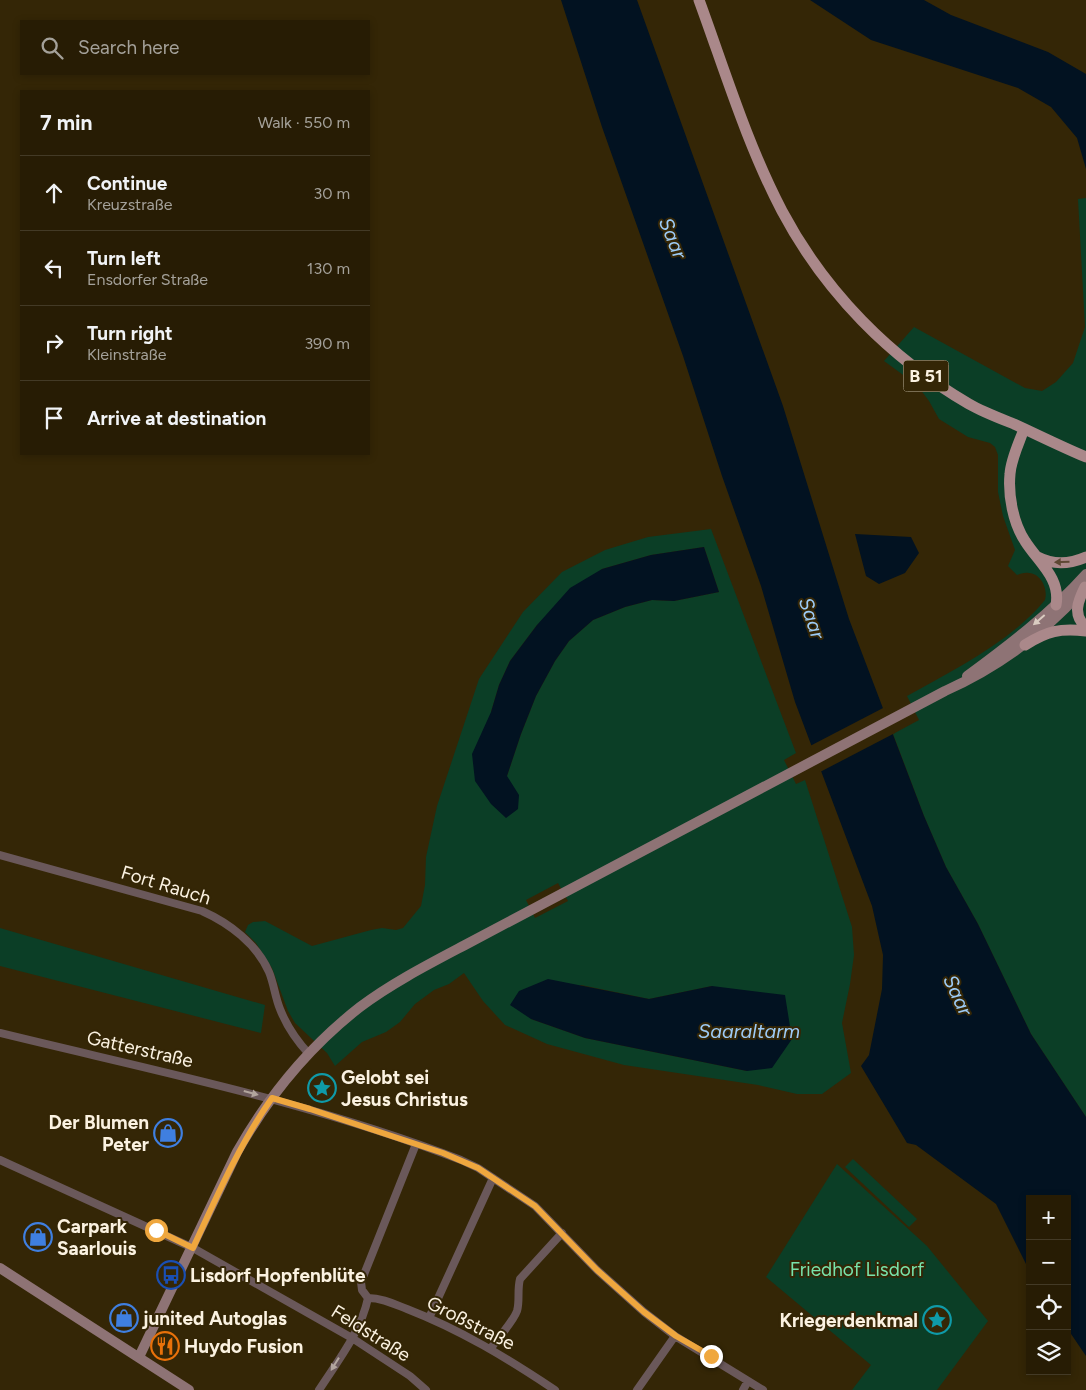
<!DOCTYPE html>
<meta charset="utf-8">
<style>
body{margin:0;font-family:Figtree,sans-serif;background:#332913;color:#f1f3f6}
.controls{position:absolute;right:15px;bottom:15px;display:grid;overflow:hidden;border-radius:0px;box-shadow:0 2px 8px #0003}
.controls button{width:45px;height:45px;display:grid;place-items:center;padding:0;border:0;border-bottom:1px solid #433a26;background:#271c04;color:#f1f3f6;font:25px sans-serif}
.stop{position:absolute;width:15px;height:15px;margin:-11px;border:4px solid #efa73e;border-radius:50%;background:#fff}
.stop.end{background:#efa73e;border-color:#fff;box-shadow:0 1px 5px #0008}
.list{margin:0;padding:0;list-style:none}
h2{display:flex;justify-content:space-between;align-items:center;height:65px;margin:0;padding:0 20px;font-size:21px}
h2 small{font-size:16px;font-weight:400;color:#a4a19a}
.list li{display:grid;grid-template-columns:32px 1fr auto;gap:15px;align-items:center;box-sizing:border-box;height:75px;padding:0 20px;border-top:1px solid #433a26}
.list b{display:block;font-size:19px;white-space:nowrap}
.list p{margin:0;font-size:16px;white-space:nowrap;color:#a4a19a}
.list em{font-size:16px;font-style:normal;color:#a4a19a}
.icon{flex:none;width:28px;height:28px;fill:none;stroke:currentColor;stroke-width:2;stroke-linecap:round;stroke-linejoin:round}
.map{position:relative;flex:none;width:1086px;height:1390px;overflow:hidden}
.search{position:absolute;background:#271c04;box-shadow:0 2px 8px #0003;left:20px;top:20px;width:350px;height:55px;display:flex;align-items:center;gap:12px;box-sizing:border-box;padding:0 18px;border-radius:0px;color:#a4a19a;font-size:19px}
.panel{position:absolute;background:#271c04;box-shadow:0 2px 8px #0003;left:20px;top:90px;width:350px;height:365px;border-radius:0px}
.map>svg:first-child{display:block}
.green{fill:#0b3e26;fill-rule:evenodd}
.water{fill:#021221}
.pier{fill:#342606}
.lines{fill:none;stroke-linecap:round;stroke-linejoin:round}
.minor{stroke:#6a585a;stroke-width:8}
.secondary{stroke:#8e7375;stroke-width:10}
.primary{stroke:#aa888a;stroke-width:11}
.oneway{fill:#5d4834}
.oneway2{fill:#daccc1}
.oneway3{fill:#b2a59e}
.route{stroke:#efa73e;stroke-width:6}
.labels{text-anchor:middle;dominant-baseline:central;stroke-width:4;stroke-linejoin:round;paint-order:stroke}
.shield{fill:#342606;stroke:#bfb59f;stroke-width:1}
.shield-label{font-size:18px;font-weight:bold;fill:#fbf2e1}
.street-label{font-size:19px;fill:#fbf2e1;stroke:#342606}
.poi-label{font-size:19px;font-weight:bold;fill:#fbf2e1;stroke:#342606;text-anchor:start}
.park-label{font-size:19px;fill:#78e3ab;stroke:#342606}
.water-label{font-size:20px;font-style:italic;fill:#9dcbf6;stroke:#342606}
</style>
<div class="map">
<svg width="1086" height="1390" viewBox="0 0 1086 1390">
<rect width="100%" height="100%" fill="#342606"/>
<!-- green -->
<path class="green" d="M1086,198v919l-55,-83 -53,-110 -32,-57 -22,-51 -31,-82 26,-14 -12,-24c45,-25 105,-55 138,-96 3,-10 -3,-26 -16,-27 -4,-1 -9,1 -12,2l-9,-9 7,-16 -12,-34 -5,-24v-37l-3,-8 -5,-4 -22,-6 -29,-18 -10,-18 -12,-16 -33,-24 30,-34 111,61 17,3 14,-9 17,-19 12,-36 -7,-128z
M711,529l85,224 -12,7 12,24 9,-4 47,147 2,28 -4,29 -8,39 9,50 -29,21h-25l-39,-9 -134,-20 -77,-21 -42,-19 -22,-24 -19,-28 -15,11 -15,6 -19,14 -15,18 -14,10 -24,10 -27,24 -8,-13 -32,-30 -7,-12 -16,-43 -16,-25 -11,-11 3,-7 5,-3 12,-1 47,25 59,-16 11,-2 14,2 7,-2 18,-22 4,-21 1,-28 11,-51 42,-127 44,-67 39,-40 43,-22 43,-13zM704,547l15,45 -45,9 -22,-1 -27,7 -32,13 -24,21 -14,20 -19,35 -15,38 -14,42 -16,-64 8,-27 11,-24 27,-36 65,-56 49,-14zM558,883l10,18 -33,17 -9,-18zM581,985l68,14 63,-13 35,85 -162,-33 -54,-19z
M0,928l265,77 -4,28 -261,-67z
M853,1159l64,60 -8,8 -64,-60z
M837,1164l90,82 61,75 -51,69h-85l19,-25 -105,-88z"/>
<!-- water -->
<path class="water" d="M561,0h76l146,406 66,213 75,197 22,51 32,57 53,110 55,83v239l-19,-28v-129h-37v73l-34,-68 -80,-59 -9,-2 -46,-77 8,-11 13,-66 1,-34 -11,-49 -77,-204 -34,-116 -39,-110 -39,-120 -81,-229z
M810,0h114l27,15 97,37 38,22v95l-9,-31 -26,-31 -33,-19 -147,-48z
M855,534l56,3 8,16 -14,20 -26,11 -13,-8z
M704,547l15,45 -45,9 -22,-1 -27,7 -32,13 -24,21 -14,20 -19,35 -15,38 -14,42 12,19 -1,14 -12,9 -15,-14 -16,-23 -3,-27 19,-42 8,-27 11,-24 27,-36 33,-37 32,-19 49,-14z
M548,979l101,20 63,-13 73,9 7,44 -20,29 -25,3 -162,-33 -54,-19 -21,-14 9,-14z"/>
<!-- pier -->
<path class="pier" d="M885,707l10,26 -75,39 -10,-26z"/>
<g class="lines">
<!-- minor -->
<path class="minor" d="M0,855l202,56c27,12 55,33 67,61 5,12 6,25 11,37 7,18 16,31 29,45
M0,1033c155,38 312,69 461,127l17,8 57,38 62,64 47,42 31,24 88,54
M0,1160l193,88 159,90 58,38 16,14
M368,1298c14,0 26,6 39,11 54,21 100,49 148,81
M429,1318l64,-140
M491,1348c7,-10 22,-26 26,-37 3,-10 0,-21 3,-32l42,-46
M319,1390c18,-28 42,-58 49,-92l-6,-8 -1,-8 55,-138
M637,1390l38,-54
M743,1390l5,-9"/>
<!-- secondary -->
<path class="secondary" d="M967,676c42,-31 84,-63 119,-102
M0,1268l189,122
M139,1357l98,-205c31,-55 73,-106 123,-145 32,-24 69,-43 105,-62l480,-254c54,-24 97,-56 136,-99"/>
<!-- primary -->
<path class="primary" d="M699,0c26,71 48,144 83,211 43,81 108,147 187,193 14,8 30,14 45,20 24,11 48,23 72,33
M1024,429c-5,14 -13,30 -14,45 -2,21 3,49 15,67 13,21 36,37 31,64
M1038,557c15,8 32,7 48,0
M1085,587c-7,14 -13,28 1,40
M1025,645c22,-14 35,-17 61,-14"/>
</g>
<!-- one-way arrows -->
<defs><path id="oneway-solid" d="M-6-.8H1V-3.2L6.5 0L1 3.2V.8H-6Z" transform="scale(1.25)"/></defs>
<use class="oneway" href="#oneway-solid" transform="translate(1062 562) rotate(178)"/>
<use class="oneway2" href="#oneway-solid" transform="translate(1039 620) rotate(139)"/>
<g class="oneway3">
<use href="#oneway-solid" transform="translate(251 1093) rotate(15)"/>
<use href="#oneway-solid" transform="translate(335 1364) rotate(122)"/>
</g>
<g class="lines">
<!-- route -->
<path class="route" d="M156,1230l37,18c24,-52 46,-103 79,-150l38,11 133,44 35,15 57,38 62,64 47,42 32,24 35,20"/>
</g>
<!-- icons -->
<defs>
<symbol id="sight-ring" viewBox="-11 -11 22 22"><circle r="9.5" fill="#342606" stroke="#0f9aa8" stroke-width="1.5"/><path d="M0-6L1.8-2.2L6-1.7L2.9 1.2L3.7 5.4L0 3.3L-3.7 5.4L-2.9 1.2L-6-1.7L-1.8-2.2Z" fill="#0f9aa8"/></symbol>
<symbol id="shop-ring" viewBox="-11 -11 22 22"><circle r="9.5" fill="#342606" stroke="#3f7fe0" stroke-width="1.5"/><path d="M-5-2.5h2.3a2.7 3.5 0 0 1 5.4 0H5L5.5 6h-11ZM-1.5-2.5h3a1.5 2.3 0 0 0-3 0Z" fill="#3f7fe0"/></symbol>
<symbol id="bus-ring" viewBox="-11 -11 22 22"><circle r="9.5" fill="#342606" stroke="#1a4fb4" stroke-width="1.5"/><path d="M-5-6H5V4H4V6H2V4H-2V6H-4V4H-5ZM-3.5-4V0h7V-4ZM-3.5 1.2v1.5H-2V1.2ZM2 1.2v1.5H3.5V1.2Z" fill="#1a4fb4"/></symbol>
<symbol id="restaurant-ring" viewBox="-11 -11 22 22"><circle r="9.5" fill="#342606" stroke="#e8710a" stroke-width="1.5"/><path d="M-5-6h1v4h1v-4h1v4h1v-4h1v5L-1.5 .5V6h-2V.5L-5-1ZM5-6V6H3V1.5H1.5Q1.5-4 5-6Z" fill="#e8710a"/></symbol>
</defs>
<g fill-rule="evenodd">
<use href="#sight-ring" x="306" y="1072" width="32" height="32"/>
<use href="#shop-ring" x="152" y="1117" width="32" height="32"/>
<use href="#shop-ring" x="22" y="1221" width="32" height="32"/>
<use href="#bus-ring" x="155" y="1259" width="32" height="32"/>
<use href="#shop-ring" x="108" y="1302" width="32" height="32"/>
<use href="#sight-ring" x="921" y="1304" width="32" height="32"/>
<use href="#restaurant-ring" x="149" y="1330" width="32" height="32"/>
</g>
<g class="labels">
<!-- shield labels -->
<rect class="shield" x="903.5" y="360.5" width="45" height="31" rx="4"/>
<g class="shield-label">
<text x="926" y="376">B 51</text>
</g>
<!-- street labels -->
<g class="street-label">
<text transform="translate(166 885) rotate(17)">Fort Rauch</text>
<text transform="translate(140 1049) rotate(13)">Gatterstraße</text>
<text transform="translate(471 1323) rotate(27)">Großstraße</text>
<text transform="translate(371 1333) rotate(32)">Feldstraße</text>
</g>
<!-- poi labels -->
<g class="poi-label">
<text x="341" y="1077">Gelobt sei<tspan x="341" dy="22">Jesus Christus</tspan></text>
<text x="149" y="1122" text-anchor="end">Der Blumen<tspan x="149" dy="22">Peter</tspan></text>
<text x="57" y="1226">Carpark<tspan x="57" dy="22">Saarlouis</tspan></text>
<text x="190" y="1275">Lisdorf Hopfenblüte</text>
<text x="143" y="1318">junited Autoglas</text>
<text x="918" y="1320" text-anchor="end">Kriegerdenkmal</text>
<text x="184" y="1346">Huydo Fusion</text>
</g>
<!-- park labels -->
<g class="park-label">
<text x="857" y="1269">Friedhof Lisdorf</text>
</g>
<!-- water labels -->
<g class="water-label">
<text transform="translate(673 238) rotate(68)">Saar</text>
<text transform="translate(812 618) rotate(71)">Saar</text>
<text transform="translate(958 995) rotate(65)">Saar</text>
<text x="749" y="1031">Saaraltarm</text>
</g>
</g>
</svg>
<div class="controls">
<button>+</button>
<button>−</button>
<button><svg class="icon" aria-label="locate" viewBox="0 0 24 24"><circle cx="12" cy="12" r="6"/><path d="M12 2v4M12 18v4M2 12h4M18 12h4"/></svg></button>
<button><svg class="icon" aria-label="layers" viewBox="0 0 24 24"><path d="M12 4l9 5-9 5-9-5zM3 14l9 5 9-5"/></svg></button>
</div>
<div class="stop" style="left:156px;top:1230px"></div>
<div class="stop end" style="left:711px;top:1356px"></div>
<div class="search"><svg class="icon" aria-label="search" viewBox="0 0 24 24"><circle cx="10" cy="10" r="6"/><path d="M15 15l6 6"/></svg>Search here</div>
<section class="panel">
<h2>7 min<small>Walk · 550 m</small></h2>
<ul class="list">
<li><svg class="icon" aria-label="ahead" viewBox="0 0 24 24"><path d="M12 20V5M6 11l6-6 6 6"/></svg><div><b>Continue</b><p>Kreuzstraße</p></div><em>30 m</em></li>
<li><svg class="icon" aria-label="left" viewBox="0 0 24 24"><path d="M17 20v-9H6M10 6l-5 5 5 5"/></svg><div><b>Turn left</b><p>Ensdorfer Straße</p></div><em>130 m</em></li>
<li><svg class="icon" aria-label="right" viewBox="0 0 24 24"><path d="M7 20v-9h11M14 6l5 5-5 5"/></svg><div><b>Turn right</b><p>Kleinstraße</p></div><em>390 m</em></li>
<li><svg class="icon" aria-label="arrive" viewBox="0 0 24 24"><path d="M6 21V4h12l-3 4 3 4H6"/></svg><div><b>Arrive at destination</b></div></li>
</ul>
</section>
</div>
